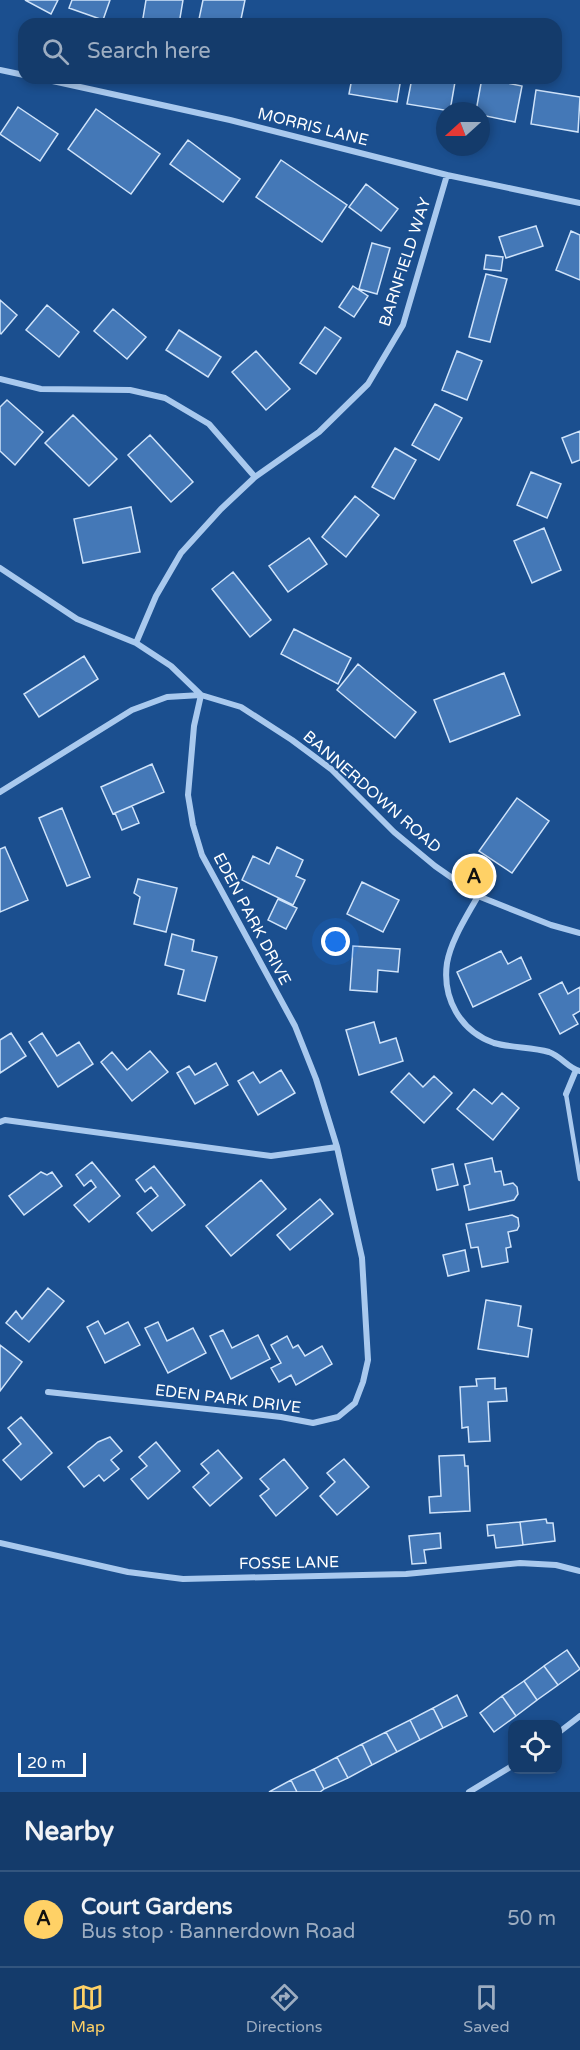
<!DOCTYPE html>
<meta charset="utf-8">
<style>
body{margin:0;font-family:"Varela Round",sans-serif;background:#214673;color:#f1f3f6}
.controls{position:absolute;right:18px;bottom:18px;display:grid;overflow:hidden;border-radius:12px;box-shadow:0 3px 9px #0003}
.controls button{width:54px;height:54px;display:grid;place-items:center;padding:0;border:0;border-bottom:2px solid #33557e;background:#143b6b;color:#f1f3f6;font:30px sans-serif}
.compass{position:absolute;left:436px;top:102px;width:54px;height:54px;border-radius:50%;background:#143b6b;box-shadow:0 3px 9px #0003;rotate:249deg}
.scale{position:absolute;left:18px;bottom:15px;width:68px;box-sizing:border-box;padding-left:6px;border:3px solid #fff;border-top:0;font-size:16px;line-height:21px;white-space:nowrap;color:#fff;-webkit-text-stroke:4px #1b4f8f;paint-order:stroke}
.you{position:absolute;left:336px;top:942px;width:21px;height:21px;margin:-15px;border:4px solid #fff;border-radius:50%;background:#1a73e8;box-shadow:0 0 0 9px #1a73e833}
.badge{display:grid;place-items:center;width:39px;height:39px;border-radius:50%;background:#ffd166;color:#111;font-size:20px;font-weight:700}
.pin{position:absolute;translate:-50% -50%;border:3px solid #fff;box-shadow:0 2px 6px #0006}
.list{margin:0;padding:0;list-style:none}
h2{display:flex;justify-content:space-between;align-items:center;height:78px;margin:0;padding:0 24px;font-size:26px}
h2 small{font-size:20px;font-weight:400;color:#9dadc1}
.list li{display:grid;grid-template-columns:39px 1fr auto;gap:18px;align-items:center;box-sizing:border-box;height:96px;padding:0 24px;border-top:2px solid #33557e}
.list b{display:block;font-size:22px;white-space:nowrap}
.list p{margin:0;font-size:20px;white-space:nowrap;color:#9dadc1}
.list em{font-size:20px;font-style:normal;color:#9dadc1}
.icon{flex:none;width:33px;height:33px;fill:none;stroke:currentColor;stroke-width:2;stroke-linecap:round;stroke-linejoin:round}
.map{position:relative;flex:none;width:580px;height:1792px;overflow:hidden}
.search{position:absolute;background:#143b6b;box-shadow:0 3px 9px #0003;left:18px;right:18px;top:18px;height:66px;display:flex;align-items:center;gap:15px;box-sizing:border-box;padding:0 21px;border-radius:18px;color:#9dadc1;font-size:22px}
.sheet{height:174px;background:#143b6b}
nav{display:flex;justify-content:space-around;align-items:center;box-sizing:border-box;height:84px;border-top:2px solid #33557e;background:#143b6b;font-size:16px;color:#9dadc1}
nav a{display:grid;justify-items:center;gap:3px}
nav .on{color:#ffd166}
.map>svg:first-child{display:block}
.building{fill:#4478b7;stroke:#cfe3fa;stroke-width:1.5}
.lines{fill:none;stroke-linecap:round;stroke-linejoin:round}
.lane{stroke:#a9c9ee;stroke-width:4.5}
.street{stroke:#a9c9ee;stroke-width:6}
.labels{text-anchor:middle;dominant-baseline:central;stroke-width:4.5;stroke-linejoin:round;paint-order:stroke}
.street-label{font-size:16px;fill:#fff;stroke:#1b4f8f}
</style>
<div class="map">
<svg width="580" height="1792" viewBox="0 0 580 1792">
<rect width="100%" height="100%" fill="#1b4f8f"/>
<!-- building -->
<path class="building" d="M25,0h33l-7,14z
M72,0h38l-7,20 -34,-12z
M146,0h37l-4,24h-37z
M203,0h42l-5,24h-42z
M247,19l23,5h-24z
M352,78h49l-4,24 -48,-8z
M412,78h24l19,4 -5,29 -43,-7z
M482,78l40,8 -7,36 -34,-7v-4h-5z
M536,90l44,7 -2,35 -47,-8z
M18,107l40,27 -18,27 -40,-27z
M96,109l64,45 -29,40 -63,-45z
M188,140l52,39 -17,23 -53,-38z
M281,160l66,45 -25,37 -66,-45z
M366,184l32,25 -17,22 -32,-24z
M536,226l7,20 -37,12 -7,-21z
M571,231l9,4v45l-24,-10z
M372,243l18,5 -13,46 -18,-5z
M486,255l17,2 -2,14 -17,-2z
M486,274l21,5 -17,63 -21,-5z
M353,286l15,10 -14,21 -15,-10z
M0,300l17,15 -16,19 -1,-1z
M47,305l32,27 -20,25 -33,-27z
M113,309l33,28 -19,22 -33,-28z
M325,327l16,11 -25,36 -16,-11z
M179,330l42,27 -13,20 -42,-27z
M256,351l34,38 -24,21 -34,-38z
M457,351l25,10 -15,39 -25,-10z
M7,400l36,32 -28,33 -15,-14v-44z
M435,404l27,14 -23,42 -27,-15z
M73,415l44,44 -28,27 -44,-43z
M580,431v29l-8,3 -10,-25z
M150,435l43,47 -22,20 -43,-47z
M395,448l21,12 -22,39 -22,-12z
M531,472l30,12 -14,34 -30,-13z
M355,496l24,19 -33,42 -24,-20z
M131,507l9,45 -57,11 -9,-44z
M544,528l17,42 -29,13 -18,-42z
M309,538l18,26 -39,28 -19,-26z
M233,572l38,48 -21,17 -38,-48z
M294,629l57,29 -13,26 -57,-30z
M84,656l14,23 -59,38 -15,-23z
M358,664l58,48 -21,26 -58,-48z
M504,673l16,42 -70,27 -16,-42z
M152,764l12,28 -51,22 -12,-27z
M517,798l32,23 -37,52 -33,-22z
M132,806l7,17 -17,7 -7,-17z
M62,808l28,69 -23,9 -28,-68z
M5,847l23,53 -28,12v-63z
M277,847l26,13 -7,16 9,4 -12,25 -51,-25 11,-24 16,8z
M138,879l39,9 -11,44 -32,-8 6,-27 -6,-4z
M362,882l37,18 -16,32 -36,-18z
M278,899l19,9 -11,21 -18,-9z
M172,934l22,6 -2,11 25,6 -12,44 -27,-7 6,-24 -19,-5z
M353,946l47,3 -2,23 -20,-2 -1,22 -27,-2z
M501,951l7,13 13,-7 10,22 -58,28 -16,-35z
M562,982l6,12 12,-7v24l-7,4 5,9 -18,10 -21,-40z
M374,1022l6,21 16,-5 7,23 -44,14 -13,-45z
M11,1033l15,23 -26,17v-33z
M42,1033l15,23 22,-14 14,22 -35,23 -29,-45z
M150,1051l18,21 -36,29 -31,-39 11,-10 15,18z
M216,1063l12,22 -33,19 -18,-31 12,-7 6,9z
M281,1070l14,23 -37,22 -20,-34 15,-9 7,11z
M409,1073l14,14 11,-11 18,17 -28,30 -33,-31z
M474,1089l18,15 10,-11 17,15 -26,32 -36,-31z
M492,1158l3,14 6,-1 3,14 9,-2 4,4 1,7 -4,6 -45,10 -5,-24 6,-2 -5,-20z
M92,1162l28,34 -31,26 -15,-17 22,-18 -5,-7 -7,6 -8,-11z
M453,1164l5,21 -21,5 -5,-21z
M154,1166l31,39 -33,26 -15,-18 21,-17 -7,-9 -6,5 -9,-12z
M41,1172l6,3 5,-3 10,14 -38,29 -15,-19z
M261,1180l25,29 -55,47 -25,-30z
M320,1199l13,15 -43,36 -13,-15z
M512,1215l6,3 1,8 -2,4 -9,2 3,15 -5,1 2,14 -26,5 -4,-20 -7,1 -5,-24z
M465,1250l4,21 -21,5 -5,-21z
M48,1288l16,13 -35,41 -23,-19 10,-12 6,8z
M486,1300l35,6 -3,20 14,3 -4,28 -50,-8z
M98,1321l7,13 23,-12 12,23 -35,18 -18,-36z
M158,1322l9,19 26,-13 13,25 -38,20 -23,-45z
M223,1330l9,18 26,-13 12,24 -39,20 -21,-43z
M287,1336l6,12 5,-3 7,11 17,-10 10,18 -36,21 -5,-10 -12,7 -8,-14 10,-5 -10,-18z
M0,1345l22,17 -22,29z
M495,1378v11l11,-1 1,13 -19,1 2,39 -21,1 -1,-15 -6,1 -2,-41 17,-1 -1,-7z
M21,1417l31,36 -31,27 -18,-20 18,-16 -13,-16z
M110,1437l12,14 -11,9 8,9 -15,12 -5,-6 -15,12 -16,-20 30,-25z
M156,1442l24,29 -32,28 -17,-20 16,-13 -8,-9z
M218,1450l24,28 -32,28 -17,-19 16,-14 -8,-9z
M464,1455l1,11h3l2,45 -40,2 -1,-16 12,-1 -2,-40z
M284,1459l24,29 -32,28 -16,-20 9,-7 -9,-10z
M344,1459l25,28 -32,28 -17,-19 15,-14 -8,-9z
M546,1519l1,4h6l2,18 -32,4 -3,-23z
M520,1522l3,23 -27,3 -2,-13 -6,1 -1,-11z
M440,1533l1,15 -17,2 2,13 -14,1 -3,-28z
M567,1650l13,19 -22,16 -14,-19z
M544,1666l14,19 -21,15 -13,-19z
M524,1681l13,19 -21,16 -14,-20z
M457,1695l10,21 -24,12 -10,-20z
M502,1696l14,20 -22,16 -14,-19z
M433,1708l10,20 -23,12 -10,-20z
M410,1720l10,20 -23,12 -11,-20z
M386,1732l11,20 -25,13 -10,-21z
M362,1744l10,21 -24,13 -11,-21z
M337,1757l11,21 -24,11 -10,-20z
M314,1769l10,20 -4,3h-23l-6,-12z
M291,1780l6,12h-28z"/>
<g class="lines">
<!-- lane -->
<path class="lane" d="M566,1094l14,85"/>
<!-- street -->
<path class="street" d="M0,70l24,5
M39,78l191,42 217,55 133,28
M0,379l41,10 89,1 35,8 44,26 46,53
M0,568l77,51 59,24 35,23 30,29 40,12 51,33 39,29 63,63 41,34 43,30 73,29 29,8
M136,643l20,-47 25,-43 40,-44 34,-32 64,-45 49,-48 35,-59 44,-150
M0,792l132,-82 35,-13 34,-2
M478,896c-11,20 -27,44 -31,67 -5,35 13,68 47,80 18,5 38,4 55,9 12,4 20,17 31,19
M566,1094l10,-24
M0,1122l5,-2 266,36 66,-9
M48,1392l233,25 32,6 25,-6 17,-14 8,-21 5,-22 -6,-102 -25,-111 -21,-68 -21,-53 -93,-171 -9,-30 -5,-30 6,-69 7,-31
M0,1543l128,29 55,7 223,-5 114,-11 36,2 24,6
M558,1733l22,-17
M469,1792l43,-26"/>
</g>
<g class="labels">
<!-- street labels -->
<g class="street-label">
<text transform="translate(313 127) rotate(14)">MORRIS LANE</text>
<text transform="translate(405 262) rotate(-72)">BARNFIELD WAY</text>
<text transform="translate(372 792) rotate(41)">BANNERDOWN ROAD</text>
<text transform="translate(252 919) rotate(62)">EDEN PARK DRIVE</text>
<text transform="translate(228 1399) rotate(7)">EDEN PARK DRIVE</text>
<text transform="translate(289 1563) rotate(-1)">FOSSE LANE</text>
</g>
</g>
</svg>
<div class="controls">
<button><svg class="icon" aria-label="locate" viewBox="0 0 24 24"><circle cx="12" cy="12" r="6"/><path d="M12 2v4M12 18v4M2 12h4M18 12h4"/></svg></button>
</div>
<svg class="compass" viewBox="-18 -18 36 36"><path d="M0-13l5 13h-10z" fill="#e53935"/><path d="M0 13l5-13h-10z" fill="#9dadc1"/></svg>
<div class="scale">20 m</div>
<div class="you"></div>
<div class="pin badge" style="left:474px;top:876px">A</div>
<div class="search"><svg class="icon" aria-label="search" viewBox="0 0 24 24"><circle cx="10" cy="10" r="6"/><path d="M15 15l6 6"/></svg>Search here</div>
</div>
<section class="sheet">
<h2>Nearby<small></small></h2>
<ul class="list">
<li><span class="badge">A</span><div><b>Court Gardens</b><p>Bus stop · Bannerdown Road</p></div><em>50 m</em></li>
</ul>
</section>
<nav>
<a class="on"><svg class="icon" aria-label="map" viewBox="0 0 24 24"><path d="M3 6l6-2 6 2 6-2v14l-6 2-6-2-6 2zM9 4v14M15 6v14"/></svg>Map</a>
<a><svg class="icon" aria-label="directions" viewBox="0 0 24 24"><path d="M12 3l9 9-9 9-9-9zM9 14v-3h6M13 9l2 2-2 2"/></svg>Directions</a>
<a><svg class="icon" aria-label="saved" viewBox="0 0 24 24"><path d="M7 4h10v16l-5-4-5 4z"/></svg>Saved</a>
</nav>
